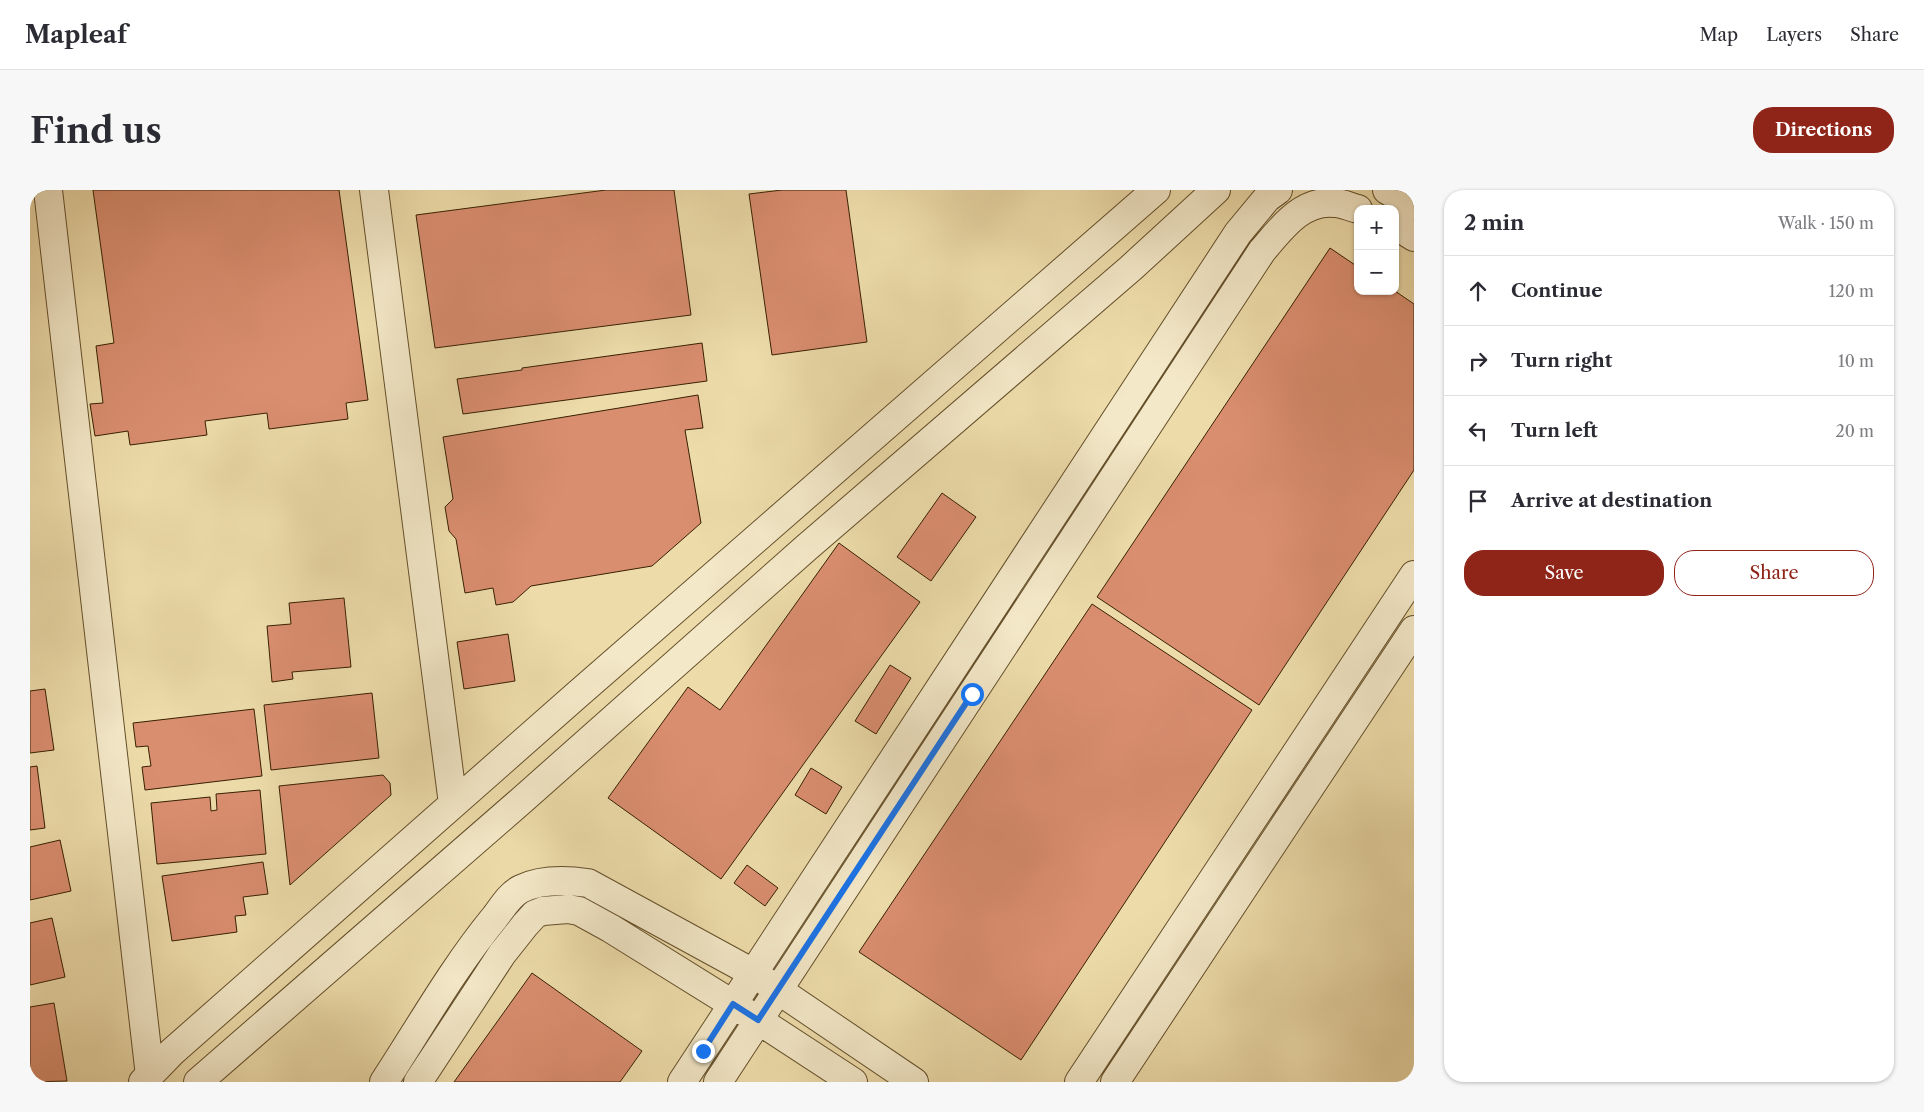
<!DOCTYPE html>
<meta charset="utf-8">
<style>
body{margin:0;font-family:"Libre Caslon Text",serif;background:#f7f7f7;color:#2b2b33}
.controls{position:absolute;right:15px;top:15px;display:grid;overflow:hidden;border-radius:10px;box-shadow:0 1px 4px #0004}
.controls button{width:45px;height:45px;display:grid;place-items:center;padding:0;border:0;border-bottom:1px solid #e1e1e2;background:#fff;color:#2b2b33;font:25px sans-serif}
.stop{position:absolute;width:15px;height:15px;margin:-11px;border:4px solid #1a73e8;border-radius:50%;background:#fff}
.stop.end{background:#1a73e8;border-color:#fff;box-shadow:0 1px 5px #0008}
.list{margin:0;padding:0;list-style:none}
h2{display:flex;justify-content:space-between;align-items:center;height:65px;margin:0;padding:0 20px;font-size:21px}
h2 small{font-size:16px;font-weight:400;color:#7c7c81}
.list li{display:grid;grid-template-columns:32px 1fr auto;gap:15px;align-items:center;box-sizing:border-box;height:70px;padding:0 20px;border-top:1px solid #e1e1e2}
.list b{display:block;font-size:19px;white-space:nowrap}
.list em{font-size:16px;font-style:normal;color:#7c7c81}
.actions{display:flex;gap:10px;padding:15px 20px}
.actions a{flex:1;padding:11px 0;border:1px solid #8f2418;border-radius:20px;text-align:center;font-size:18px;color:#8f2418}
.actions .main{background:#8f2418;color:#fff}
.icon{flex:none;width:28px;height:28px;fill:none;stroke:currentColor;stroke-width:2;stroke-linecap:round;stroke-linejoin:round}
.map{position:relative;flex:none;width:1384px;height:892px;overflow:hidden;border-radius:20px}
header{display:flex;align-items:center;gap:30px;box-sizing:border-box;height:70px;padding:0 25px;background:#fff;border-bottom:1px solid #e1e1e2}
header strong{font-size:24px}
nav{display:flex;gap:28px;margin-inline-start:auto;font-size:18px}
.intro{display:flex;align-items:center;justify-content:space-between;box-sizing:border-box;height:120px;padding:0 30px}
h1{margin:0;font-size:35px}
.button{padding:12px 22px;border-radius:20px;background:#8f2418;color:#fff;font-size:18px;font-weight:700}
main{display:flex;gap:30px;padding:0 30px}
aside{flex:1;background:#fff;border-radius:20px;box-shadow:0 1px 4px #0004}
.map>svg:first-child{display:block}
.building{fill:#da8e70;stroke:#372000}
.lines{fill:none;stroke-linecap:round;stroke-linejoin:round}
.minor-casing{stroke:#644f2a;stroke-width:30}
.minor{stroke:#f3e8c8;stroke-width:28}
.route{stroke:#1a73e8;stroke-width:6}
</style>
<header>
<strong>Mapleaf</strong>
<nav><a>Map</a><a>Layers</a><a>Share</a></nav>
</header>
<div class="intro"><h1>Find us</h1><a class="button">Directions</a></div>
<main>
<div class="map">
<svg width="1384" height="892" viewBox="0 0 1384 892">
<rect width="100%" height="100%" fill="#eddcaa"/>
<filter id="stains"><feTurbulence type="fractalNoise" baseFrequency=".004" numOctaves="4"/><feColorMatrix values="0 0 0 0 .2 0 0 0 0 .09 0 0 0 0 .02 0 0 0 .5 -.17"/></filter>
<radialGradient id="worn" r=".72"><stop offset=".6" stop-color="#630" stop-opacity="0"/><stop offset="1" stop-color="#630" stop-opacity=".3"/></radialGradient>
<!-- building -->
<path class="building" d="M63,0h246l29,210 -22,3 2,16 -79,10 -2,-16 -62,8 2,14 -77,10 -2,-14 -33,5 -5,-32 13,-1 -7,-57 18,-3z
M576,0h68l17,125 -256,33 -19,-133z
M752,0h64l21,152 -95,13 -23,-161z
M1300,58l28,19v24h37l19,13v166l-155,235 -162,-108z
M672,153l5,38 -244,33 -6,-35 65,-9v-2z
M668,205l5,33 -18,2 16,93 -49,43 -121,20 -18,16 -17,3 -3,-17 -28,5 -9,-54 -7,-8 -4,-24 8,-8 -10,-62z
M912,303l34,24 -45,64 -34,-24z
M809,353l81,59 -199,277 -113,-81 80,-111 32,23z
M314,408l7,69 -59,5 1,7 -21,3 -5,-56 24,-2 -2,-21z
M1062,414l160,106 -231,350 -162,-108z
M478,444l7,47 -51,8 -7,-47z
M860,475l21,13 -35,56 -21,-13z
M15,499l9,61 -24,3v-62z
M342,503l7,65 -108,12 -7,-65z
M224,519l8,67 -117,14 -3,-23 9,-1 -3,-20 -12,1 -3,-24z
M7,576l8,62 -15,2v-63z
M781,578l31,19 -16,27 -31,-19z
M353,585l7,8 1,12 -101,90 -11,-99z
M230,600l6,64 -109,10 -6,-61 59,-6 1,14 6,-1 -1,-16z
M30,650l11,51 -41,9v-53z
M233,672l5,32 -25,3 3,18 -11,1 2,16 -65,9 -10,-65z
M717,675l31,23 -13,18 -31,-23z
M22,728l13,59 -35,8v-62z
M502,783l110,78 -22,31h-166z
M24,813l13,78 -37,1v-75z"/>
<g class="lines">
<defs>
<path id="minor" d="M18,0l102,886
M344,0l79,614
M1357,0l27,16
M1365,35l19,12
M113,892l29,-30 406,-358 578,-504
M168,892l324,-282 284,-252 325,-280 85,-78
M354,892c36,-55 69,-114 111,-165 7,-9 15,-23 26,-28 20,-10 45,-9 67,-6l165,90 161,109
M388,892l84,-128 23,-29 10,-11 8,-3 25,-2 11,2 31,17 148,92 95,62
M652,892l556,-849 29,-35 11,-8
M688,892l544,-831c19,-22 40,-52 73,-48 7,0 15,4 23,6
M1049,892l335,-507
M1085,892l299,-452"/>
</defs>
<!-- minor casing -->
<use href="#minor" class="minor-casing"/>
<!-- minor -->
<use href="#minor" class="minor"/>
</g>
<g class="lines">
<!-- route -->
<path class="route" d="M673,861l30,-47 25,16 214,-326"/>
</g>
<rect width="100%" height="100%" filter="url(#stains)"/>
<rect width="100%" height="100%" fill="url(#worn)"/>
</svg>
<div class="controls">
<button>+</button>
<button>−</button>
</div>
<div class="stop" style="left:942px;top:504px"></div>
<div class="stop end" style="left:673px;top:861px"></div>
</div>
<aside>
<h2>2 min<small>Walk · 150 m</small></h2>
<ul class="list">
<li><svg class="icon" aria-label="ahead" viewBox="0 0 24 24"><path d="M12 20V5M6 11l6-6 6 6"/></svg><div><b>Continue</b></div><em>120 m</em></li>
<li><svg class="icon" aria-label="right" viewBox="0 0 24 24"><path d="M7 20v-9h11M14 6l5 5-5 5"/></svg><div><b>Turn right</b></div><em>10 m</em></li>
<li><svg class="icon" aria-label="left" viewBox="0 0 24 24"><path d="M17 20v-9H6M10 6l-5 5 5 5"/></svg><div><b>Turn left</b></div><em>20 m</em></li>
<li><svg class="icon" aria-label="arrive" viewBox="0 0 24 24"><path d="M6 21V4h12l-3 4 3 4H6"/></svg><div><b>Arrive at destination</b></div></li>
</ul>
<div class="actions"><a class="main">Save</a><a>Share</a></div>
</aside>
</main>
